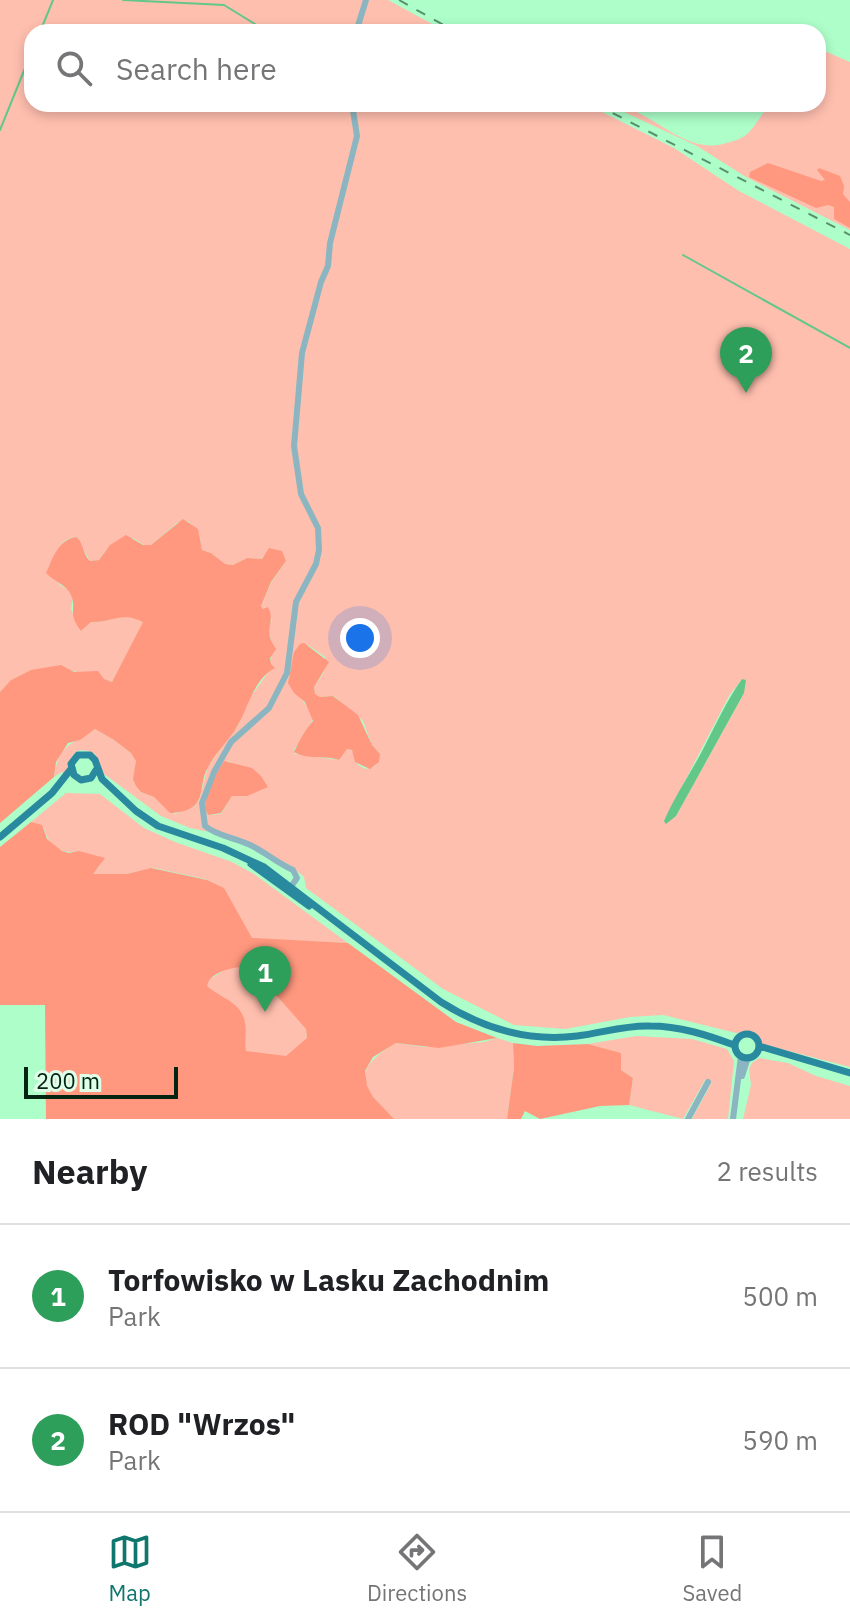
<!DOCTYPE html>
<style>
body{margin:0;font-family:"IBM Plex Sans",sans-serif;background:#f6f6f6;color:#202124}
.scale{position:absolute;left:24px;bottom:20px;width:154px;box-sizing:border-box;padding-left:8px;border:4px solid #022411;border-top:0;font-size:22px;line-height:28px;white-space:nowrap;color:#022411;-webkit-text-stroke:6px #e0ffe9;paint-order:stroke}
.you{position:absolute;left:360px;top:638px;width:28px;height:28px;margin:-20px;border:6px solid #fff;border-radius:50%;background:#1a73e8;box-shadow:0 0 0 12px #1a73e833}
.badge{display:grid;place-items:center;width:52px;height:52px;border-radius:50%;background:#0f766e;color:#fff;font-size:26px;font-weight:700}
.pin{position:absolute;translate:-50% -66px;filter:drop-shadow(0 2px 4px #0008)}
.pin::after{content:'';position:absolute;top:42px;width:28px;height:24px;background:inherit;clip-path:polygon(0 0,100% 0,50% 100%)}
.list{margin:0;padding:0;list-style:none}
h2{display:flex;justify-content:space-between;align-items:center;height:104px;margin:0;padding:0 32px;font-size:34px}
h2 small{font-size:26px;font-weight:400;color:#757577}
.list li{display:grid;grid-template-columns:52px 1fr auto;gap:24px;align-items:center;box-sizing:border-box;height:144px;padding:0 32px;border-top:2px solid #e0e0e0}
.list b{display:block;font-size:30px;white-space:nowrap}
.list p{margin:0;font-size:26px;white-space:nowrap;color:#757577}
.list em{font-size:26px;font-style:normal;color:#757577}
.icon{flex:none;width:44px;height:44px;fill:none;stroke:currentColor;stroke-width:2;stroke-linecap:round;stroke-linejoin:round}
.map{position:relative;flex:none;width:850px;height:1119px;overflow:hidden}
.search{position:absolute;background:#fff;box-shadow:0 4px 12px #0003;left:24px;right:24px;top:24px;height:88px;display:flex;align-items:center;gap:20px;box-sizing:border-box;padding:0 28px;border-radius:24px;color:#757577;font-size:30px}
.sheet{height:392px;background:#fff}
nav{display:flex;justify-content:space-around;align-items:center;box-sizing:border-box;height:112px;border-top:2px solid #e0e0e0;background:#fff;font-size:22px;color:#757577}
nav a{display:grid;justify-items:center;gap:4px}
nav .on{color:#0f766e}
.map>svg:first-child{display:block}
.green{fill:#ffbfaf;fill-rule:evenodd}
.forest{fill:#ff987e;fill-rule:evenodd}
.water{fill:#63c78a}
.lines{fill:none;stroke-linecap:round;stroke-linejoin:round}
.stream{stroke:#63c78a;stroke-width:2}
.minor{stroke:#8bb6c1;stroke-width:6}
.major{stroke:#298a9f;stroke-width:7}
.rail{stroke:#58916d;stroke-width:2;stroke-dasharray:10 10;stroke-linecap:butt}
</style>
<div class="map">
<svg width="850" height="1119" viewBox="0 0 850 1119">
<rect width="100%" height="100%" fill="#adfec9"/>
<!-- green -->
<path class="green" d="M0,0h388l59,32h-415v72h554l88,44 65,43 111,58v818l-88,-23 -6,-10 -7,-3 -13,2 -73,-18 -33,2 -65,12 -51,-4 -71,-36 -137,-101 -2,-11 -13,-11 -51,-28 -50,-10 -29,-12 -57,-42 -9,-20c-24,-11 -23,5 -30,21l-3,-3 -8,5c5,-34 17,-31 41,-48l19,11 17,13 5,8 -1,12 6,19 13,5 21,17 20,-8 4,-6 9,-34 31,-42 8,-22 23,-32 2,-27 -4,-14 4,-10 -11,-13 10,-23 15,-22 -22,-6 -2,4 -15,-1 -14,7 -9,-1 -13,-11 -9,-3 -3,-16 -11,-13 -11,2 -26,22h-7l-11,-7 -27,12 -7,10 -9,1 -14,-24c-18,2 -19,18 -28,31l12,17 7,4 6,8 -2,12 10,22 10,-9c24,1 26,-11 53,-1l-32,61c-34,-11 -66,-21 -99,-3 -5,3 -9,10 -13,13zM308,645l17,12 -1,15 -10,15 1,7 5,3 14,-1 29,25 9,24 8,9 -5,12 -9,3 -8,-4 -6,-15 -6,-1 -7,11 -44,-6 -1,-5c5,-5 18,-26 19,-31 -16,-36 -43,-32 -5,-73zM742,679l2,14 -68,123 -12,5 65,-125zM229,761l8,6h6l12,23 -8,6h-15l-11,18 -13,1 -2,-3c-1,-18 8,-39 23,-51z
M820,49l30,13v168l-104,-53 -49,-31 -90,-42c41,0 74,51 116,40 9,-3 16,-3 24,-10 9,-8 15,-21 23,-30h48v-52z
M66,793l34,1 44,34 31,14 57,20 22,12 94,69 -96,-4 -29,-51 -18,-9 -51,-11 -27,6h-36l9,-8 -21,-15c-18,4 -30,-5 -35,-22l-13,-7z
M229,967h12l22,20 16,6 27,36 1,9 -15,20 -45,-3 -41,-65 -2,-7z
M636,1036l56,3 35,10 7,12 -6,58h-36l19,-35 -6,-4 -22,39 -54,-14 4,-27 -12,-8 -1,-17 -32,-9z
M497,1038l16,5 1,25 -7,51h-113c-36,-33 -42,-50 2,-76l29,4 59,-5z
M759,1058l29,5 28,13 34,10v33h-107l8,-34 -2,-16 3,-6z"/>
<!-- forest -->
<path class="forest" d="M768,163l53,18 4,-1 -8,-10 2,-2 21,8 4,10 -1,8 7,8v26l-16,-9v-12l-6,-2 -12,3 -67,-31 1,-5z
M183,519l15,10 4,21 9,3 14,11 8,1 14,-7 15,1 7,-11 13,3 4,10 -15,21 -10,24 2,3 5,-2c9,17 -7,20 8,42l-6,9 1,6 4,4c-21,11 -26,37 -37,57 -9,16 -25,30 -32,46 -5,11 -3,28 -12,35 -7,5 -16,7 -24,7l-16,-16 -13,-5 -5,-6 -3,-7 3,-18 -5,-8 -17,-13 -19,-11 -15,11 -12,3 -12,19 -2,15 -54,46v-131l11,-12 20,-10 30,-5 13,7 24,-1 6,8 8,3 31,-60c-23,-11 -29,1 -52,0l-10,9c-14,-18 -4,-22 -10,-36 -4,-10 -18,-14 -25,-22 7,-15 12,-33 30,-36 8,5 6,17 14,24l9,-1 11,-15 16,-10 17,10h8z
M304,643l25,19 -15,25 1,7 5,3 13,-1 25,19 14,30 8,9 -1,8 -9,7 -15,-7 -3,-12 -5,-1 -8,11c-14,-5 -32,0 -45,-8 5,-11 11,-22 19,-31l-8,-19 -11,-9 -6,-10 6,-31 6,-8z
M224,761l28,7 9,8 7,11 -21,9h-15l-11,17 -13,2c-9,-14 8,-41 16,-54z
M31,822l11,3 5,14 15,12 7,2 10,-2 26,7 -12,16h34l24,-6 56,12 17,8 28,50 96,5 108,79 41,16 -58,10 -43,-5 -23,14 -8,14 2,15 6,11 21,22h-348l-1,-114h-45v-158zM239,967l39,30 28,32 1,9 -21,18 -40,-5c-2,-10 1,-19 -1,-28 -3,-21 -25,-25 -38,-37 3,-13 20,-17 32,-19z
M513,1043l24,3 51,-2 33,9v17l12,8 -4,27 -29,1 -60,13 -15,-8 -4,8h-14l7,-51z"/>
<!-- water -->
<path class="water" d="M742,679l4,1 -2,13 -68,123 -10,8 -2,-3c10,-23 24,-44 36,-66 14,-26 25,-52 42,-76z"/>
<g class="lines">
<!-- stream -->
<path class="stream" d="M123,0l101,5 44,27
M40,32l13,-32
M0,130l32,-79
M683,255l167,93"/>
<!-- minor -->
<path class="minor" d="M356,32l10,-32
M288,891l9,-13 -4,-8c-16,-7 -29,-19 -45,-26 -15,-7 -31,-8 -43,-18l-3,-23 12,-31 17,-30 38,-34 18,-35 9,-71 20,-38 3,-14 -1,-22 -17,-34 -7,-48 8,-93 19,-71 7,-16 2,-23 27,-107 -5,-32
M742,1076l6,-19
M688,1119l20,-37
M733,1119l8,-63"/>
<!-- major -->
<path class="major" d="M96,770l-5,8 -10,2 -7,-5 -3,-11 7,-9h12l5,5 7,19 34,32 22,15 65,22 41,19 177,135c41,26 87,40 136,34 25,-3 48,-11 73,-10 30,0 57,9 84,19
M0,837l52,-44 19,-24
M251,864l58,42
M735 1046a12 12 0 1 1 24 0a12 12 0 1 1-24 0Z
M759,1046l91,27"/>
<!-- rail -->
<path class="rail" d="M399,0l57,32
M595,104l255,131"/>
</g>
</svg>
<div class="scale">200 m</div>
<div class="you"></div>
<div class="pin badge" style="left:265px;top:1012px;background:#2e9e5b">1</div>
<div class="pin badge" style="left:746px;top:393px;background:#2e9e5b">2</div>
<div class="search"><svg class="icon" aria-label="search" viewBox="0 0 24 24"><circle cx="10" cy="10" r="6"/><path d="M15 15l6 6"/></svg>Search here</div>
</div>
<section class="sheet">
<h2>Nearby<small>2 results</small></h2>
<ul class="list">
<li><span class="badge" style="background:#2e9e5b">1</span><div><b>Torfowisko w Lasku Zachodnim</b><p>Park</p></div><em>500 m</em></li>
<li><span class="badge" style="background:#2e9e5b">2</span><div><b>ROD &quot;Wrzos&quot;</b><p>Park</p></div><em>590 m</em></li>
</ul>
</section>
<nav>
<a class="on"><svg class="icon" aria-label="map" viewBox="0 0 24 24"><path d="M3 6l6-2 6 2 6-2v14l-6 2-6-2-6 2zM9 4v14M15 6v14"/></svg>Map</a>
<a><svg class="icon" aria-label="directions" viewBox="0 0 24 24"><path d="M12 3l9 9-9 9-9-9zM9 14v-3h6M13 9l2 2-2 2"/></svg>Directions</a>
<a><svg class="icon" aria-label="saved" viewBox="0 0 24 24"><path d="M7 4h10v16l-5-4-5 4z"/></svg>Saved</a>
</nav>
